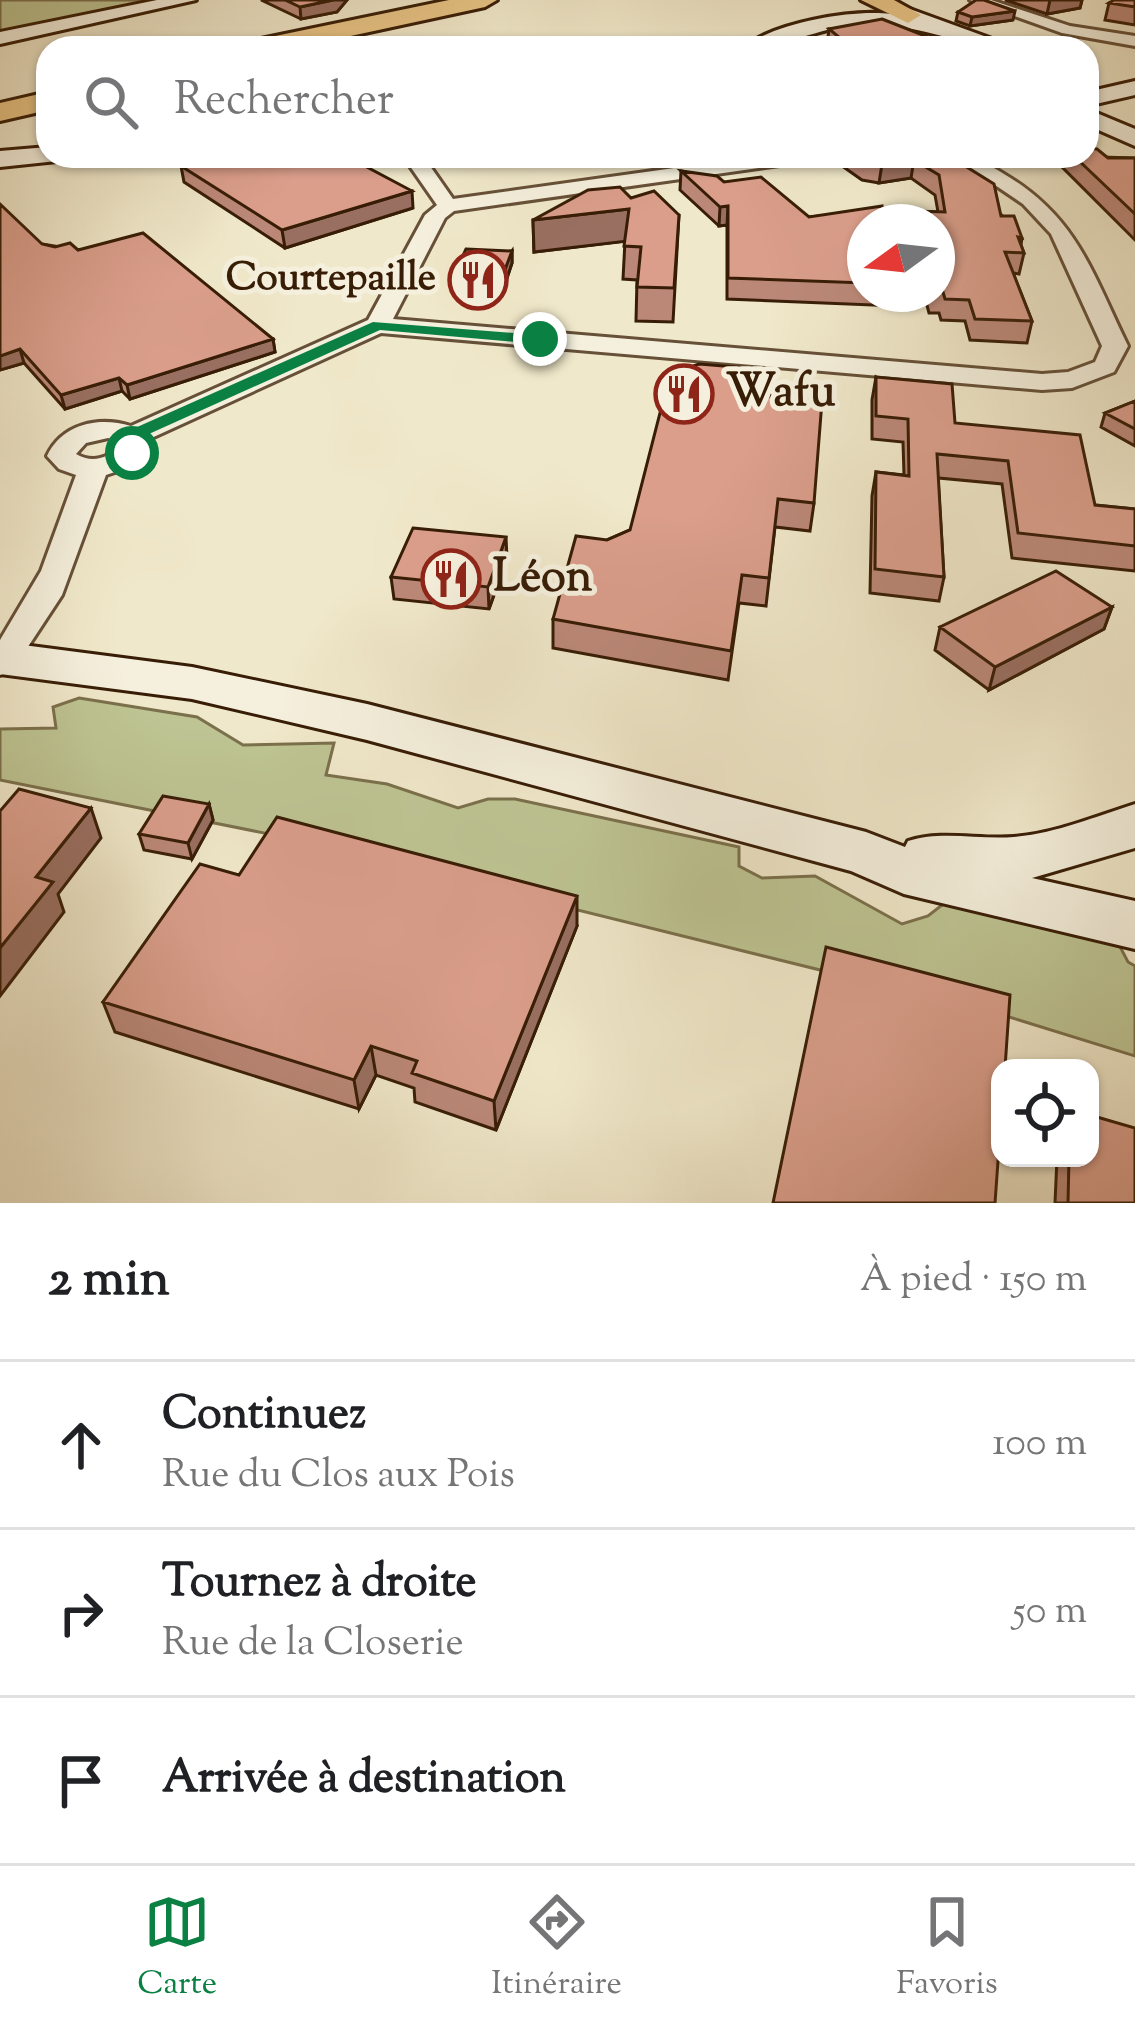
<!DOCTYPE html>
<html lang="fr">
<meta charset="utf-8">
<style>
body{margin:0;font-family:"Sorts Mill Goudy",serif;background:#f2f2f2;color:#202124}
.controls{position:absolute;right:36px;bottom:36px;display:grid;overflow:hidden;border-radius:24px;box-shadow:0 3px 9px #0004}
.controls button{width:108px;height:108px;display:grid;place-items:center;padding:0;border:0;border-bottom:3px solid #e0e0e0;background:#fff;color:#202124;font:60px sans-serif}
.compass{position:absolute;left:847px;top:204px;width:108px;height:108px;border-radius:50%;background:#fff;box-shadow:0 3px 9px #0004;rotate:255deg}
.stop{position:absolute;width:36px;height:36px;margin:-27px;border:9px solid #0b8043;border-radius:50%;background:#fff}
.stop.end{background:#0b8043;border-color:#fff;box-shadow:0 3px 12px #0008}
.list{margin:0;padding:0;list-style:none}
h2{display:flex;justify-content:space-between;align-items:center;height:156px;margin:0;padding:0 48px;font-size:51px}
h2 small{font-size:39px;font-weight:400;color:#757577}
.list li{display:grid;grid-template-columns:78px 1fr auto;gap:36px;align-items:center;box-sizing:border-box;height:168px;padding:0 48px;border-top:3px solid #e0e0e0}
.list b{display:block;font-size:45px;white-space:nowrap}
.list p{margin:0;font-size:39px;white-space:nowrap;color:#757577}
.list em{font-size:39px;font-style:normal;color:#757577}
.icon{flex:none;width:66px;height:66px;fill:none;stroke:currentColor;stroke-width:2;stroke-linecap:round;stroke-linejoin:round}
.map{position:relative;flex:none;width:1135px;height:1203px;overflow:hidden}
.search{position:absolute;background:#fff;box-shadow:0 3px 9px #0004;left:36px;right:36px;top:36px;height:132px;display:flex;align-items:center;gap:30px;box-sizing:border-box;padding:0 42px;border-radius:36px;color:#757577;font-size:45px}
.sheet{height:660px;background:#fff}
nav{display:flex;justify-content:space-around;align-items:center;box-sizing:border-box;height:168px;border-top:3px solid #e0e0e0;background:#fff;font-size:33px;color:#757577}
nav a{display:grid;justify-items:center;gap:6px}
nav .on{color:#0b8043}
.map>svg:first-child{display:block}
.green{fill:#bec493;stroke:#7b704c;stroke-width:3}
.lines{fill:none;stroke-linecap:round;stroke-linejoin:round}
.minor-casing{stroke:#665037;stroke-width:6}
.secondary-casing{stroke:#381d06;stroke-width:6}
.motorway-casing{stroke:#381d06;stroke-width:6}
.minor{fill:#f5f0dd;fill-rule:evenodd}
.secondary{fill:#f5f0dd;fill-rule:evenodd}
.motorway{fill:#e8c485;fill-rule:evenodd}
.wall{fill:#bb8878;stroke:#381d06;stroke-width:3}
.shaded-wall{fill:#996f61;stroke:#381d06;stroke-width:3}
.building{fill:#da9e8b;stroke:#381d06;stroke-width:3}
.route{fill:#0b8043}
.labels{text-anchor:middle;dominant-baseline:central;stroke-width:10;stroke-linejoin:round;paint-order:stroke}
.far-poi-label{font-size:39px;font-weight:bold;fill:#381d06;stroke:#f5f0dd;text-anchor:end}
.poi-label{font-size:45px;font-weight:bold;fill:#381d06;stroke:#f5f0dd;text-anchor:start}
</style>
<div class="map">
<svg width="1135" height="1203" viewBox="0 0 1135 1203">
<rect width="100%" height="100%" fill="#f0e8ca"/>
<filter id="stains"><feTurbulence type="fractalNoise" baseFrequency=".00167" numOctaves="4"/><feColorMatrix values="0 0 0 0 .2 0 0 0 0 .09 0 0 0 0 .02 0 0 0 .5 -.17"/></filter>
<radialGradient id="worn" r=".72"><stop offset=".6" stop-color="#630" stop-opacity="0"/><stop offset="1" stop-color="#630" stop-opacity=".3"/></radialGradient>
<!-- green -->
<path class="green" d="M0,0h175l-175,36z
M79,698l118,19 46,28 91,-2 -8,32 61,9 71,24 30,-9h27l224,48v19l23,12 53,-2 87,48 26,-8 23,-18 165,41 12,23 7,4v90l-129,-40 -727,-180 -279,-56v-51l56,-1 -3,-21z"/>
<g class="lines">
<defs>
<path id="minor" d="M970,0h21l79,26 65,10v10l-73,-13z
M403,156h20l30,43 307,-43h51l-10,6 -347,49 -9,7 -52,101 649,55 26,-2 27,-10 7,-16 -51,-112 -28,-30 -71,-48c26,0 39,10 60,23 67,43 82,98 116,167l-14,26 -42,16 -30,2 -661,-57 -234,107 2,7 -19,20 -24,8 -44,120 -50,76 -12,4v-35l41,-69 35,-96 -17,-6 -12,-13c15,-32 51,-40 84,-30l237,-106 57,-105 12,-10zM108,438l11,3 2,5c-14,12 -28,18 -45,8l10,-11z"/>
<path id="secondary" d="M157,0h39l-196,44v-12z
M893,8h14l110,40c-51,0 -95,-23 -146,-24 -45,-1 -83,24 -128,24 30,-25 109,-39 148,-34z
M1135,81v14l-48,11v-14z
M1087,109l48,20v17l-48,-21z
M48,147v9h12l-3,5 -57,6v-16z
M0,642l192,25 175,37 499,128 39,15 3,-6c34,-11 71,-1 106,-4 43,-4 80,-20 121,-33v44l-103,30 103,23v48l-231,-55 -53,-23 -484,-131 -175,-41 -192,-25z"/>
<path id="motorway" d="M449,0h48l-12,7 -190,41h-53l14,-8z
M861,0h33l27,15 -13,8z
M48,92v18l-48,11v-18z"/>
</defs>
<!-- minor casing -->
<use href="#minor" class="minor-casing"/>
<!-- secondary casing -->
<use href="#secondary" class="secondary-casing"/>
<!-- motorway casing -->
<use href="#motorway" class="motorway-casing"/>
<!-- minor -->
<use href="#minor" class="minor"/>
<!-- secondary -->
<use href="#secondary" class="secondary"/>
<!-- motorway -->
<use href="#motorway" class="motorway"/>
</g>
<!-- wall -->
<path class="wall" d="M261,0h86l-10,12 -36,7z
M1005,0h77l-2,8 -33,6z
M1135,0v25l-30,-5 4,-17z
M958,12l55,8 -43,6 -14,-5z
M829,29l127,19h-126l-3,-3z
M828,156h121l73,82 -1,7 3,8 -5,21 -6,-1 19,48 -5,22 -57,-3 -5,-19 -24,-1 -2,-7h-10l-5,-19h13v-72h-72v72h50l-18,12 -170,-7v-74l-8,1 -39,-36 1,-19 43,11 85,35 73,-7 56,2 -3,-17 -24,-17 -32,5 -17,-3z
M1065,156l70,2v82l-73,-73z
M181,166l232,42 -128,40 -101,-66z
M631,198l48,17 -6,107 -37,-1 1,-41 -14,-1 2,-38 -91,11 -1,-32z
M42,244l36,6 195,89 2,13 -145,47 -8,-8 -57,18 -41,-46 -24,7z
M512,251v12l-8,24 -11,5 -31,-2v-4l-6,-1 -1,-12z
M876,377l219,128 40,4v62l-123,-13 -10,-74 -64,-6 6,99 -5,24 -69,-8 2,-97 4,-24 28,3 -1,-33 -31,-3v-39z
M771,397l43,106 -4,28 -35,-4 -9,79 -27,-3 -11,77 -175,-32v-29l54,-79 23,-10z
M1135,401v45l-34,-19 4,-14z
M507,559l-18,50 -95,-10 -3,-22z
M1112,607l-8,22 -115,61 -54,-40 5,-23z
M209,804l4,16 -21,39 -48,-9 -5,-16z
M239,875l338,51 -81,204 -81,-28 -1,-14 -38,-13 -17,34 -244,-77 -12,-30z
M1057,1158h33l45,45h-80z"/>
<!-- shaded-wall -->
<path class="shaded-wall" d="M333,0h14l-10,12 -36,7 -1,-12z
M1050,0h32l-2,8 -33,6z
M1015,11l-2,9 -43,6 2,-9z
M914,160l-3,18 -32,5 3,-19z
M412,191l1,17 -128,40 -3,-18z
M728,206l-1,19 -8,1 1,-19z
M629,209l-1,32 -94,11 -1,-32z
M512,251v12l-8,24 -11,5 -1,-13z
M899,294h16l-18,12z
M273,339l2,13 -145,47 -3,-14z
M20,349l4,14 -24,7v-14z
M119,378l3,13 -57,18 -4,-14z
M506,537l1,22 -18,50 -1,-22z
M1112,607l-8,22 -115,61 6,-23z
M209,804l4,16 -21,39 -4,-16z
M91,808l10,30 -43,56 6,18 -64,84v-48l36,-71z
M577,896v30l-81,204 -2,-29z
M371,1046l5,29 -17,34 -5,-29z"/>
<!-- building -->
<path class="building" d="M285,0h48l-33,7z
M976,0h8l31,11 -43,6 -14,-5z
M1114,0h21v7l-26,-4z
M882,19l74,29h-104l-23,-19z
M1087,148l10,1 11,9h27v56l-61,-58h13z
M218,156h128l66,35 -130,39 -101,-64z
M857,156h92l45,28 7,32h13l8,22 -4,-1 6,16 -19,-1 27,69 -57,-2 -6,-19 -24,-1 -2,-7h-6v-70h-72v61l-137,-5v-72l-8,1 -39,-36 36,5 7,6 37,-5 48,40 73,-11v4l63,2 -6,-37 -25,-15 -32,4 -18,-3z
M620,187l11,11 23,-7 25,24 -5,73 -37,-1 4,-40 -17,-1 5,-37 -96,11 55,-30z
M0,204l42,40 13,3 15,-4 8,7 65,-17 130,106 -146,46 -8,-7 -58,17 -41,-46 -20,7z
M466,249l46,2 -9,24 -11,4 -31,-2 2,-4h-8z
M699,364l75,6 -3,27 51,4 -8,102 -36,-4 -9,79 -27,-3 -11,76 -178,-32 23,-83 31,4 23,-10 40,-156z
M876,377l76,7 3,39 125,12 15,70 40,4v37l-117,-13 -10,-72 -71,-7 7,123 -69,-8 1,-97 33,4 -1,-57 -32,-3z
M1135,401v28l-30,-16z
M413,528l93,9 -18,50 -97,-10z
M1056,571l56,36 -117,60 -55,-40z
M19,789l72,19 -55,69 17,5 -53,66v-137z
M163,796l46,8 -21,39 -49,-9z
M277,817l300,79 -83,205 -82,-28 5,-12 -46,-15 -17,34 -251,-78 97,-138 39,11z
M826,947l184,48 -5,73h-5v65l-5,70h-222z
M1090,1115l45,13v75h-67l1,-45h21z"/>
<!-- route -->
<path class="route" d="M373,322l167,13 7,4 -7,5 -160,-14 -240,108 -2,18 -14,-3 2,-21z"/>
<!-- icons -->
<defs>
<symbol id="restaurant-ring" viewBox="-11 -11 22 22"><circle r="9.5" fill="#f5f0dd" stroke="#8f2418" stroke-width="1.5"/><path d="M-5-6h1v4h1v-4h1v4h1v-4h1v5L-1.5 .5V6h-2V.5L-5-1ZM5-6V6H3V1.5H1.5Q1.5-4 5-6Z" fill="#8f2418"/></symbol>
</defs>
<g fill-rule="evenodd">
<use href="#restaurant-ring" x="445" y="247" width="66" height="66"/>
<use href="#restaurant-ring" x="651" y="361" width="66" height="66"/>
<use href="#restaurant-ring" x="418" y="546" width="66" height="66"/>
</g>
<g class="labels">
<!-- far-poi labels -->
<g class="far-poi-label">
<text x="436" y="280">Courtepaille</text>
</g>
<!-- poi labels -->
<g class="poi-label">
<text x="726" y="394">Wafu</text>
<text x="493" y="579">Léon</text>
</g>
</g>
<rect width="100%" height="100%" filter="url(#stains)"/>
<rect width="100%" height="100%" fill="url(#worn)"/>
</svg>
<div class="controls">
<button><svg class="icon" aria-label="locate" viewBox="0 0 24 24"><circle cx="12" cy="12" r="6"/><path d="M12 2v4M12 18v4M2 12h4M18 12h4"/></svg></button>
</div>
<svg class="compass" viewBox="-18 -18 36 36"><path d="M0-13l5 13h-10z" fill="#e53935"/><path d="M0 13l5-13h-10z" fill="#757577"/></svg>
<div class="stop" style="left:132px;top:453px"></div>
<div class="stop end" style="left:540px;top:339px"></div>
<div class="search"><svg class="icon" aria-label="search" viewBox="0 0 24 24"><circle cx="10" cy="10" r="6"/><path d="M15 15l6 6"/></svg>Rechercher</div>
</div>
<section class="sheet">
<h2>2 min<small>À pied · 150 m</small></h2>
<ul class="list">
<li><svg class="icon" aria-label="ahead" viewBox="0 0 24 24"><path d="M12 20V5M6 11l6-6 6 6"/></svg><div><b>Continuez</b><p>Rue du Clos aux Pois</p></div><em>100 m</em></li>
<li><svg class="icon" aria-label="right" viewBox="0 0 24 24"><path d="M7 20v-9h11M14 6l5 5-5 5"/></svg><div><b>Tournez à droite</b><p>Rue de la Closerie</p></div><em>50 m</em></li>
<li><svg class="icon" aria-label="arrive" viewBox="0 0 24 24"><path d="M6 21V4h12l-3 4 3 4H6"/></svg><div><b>Arrivée à destination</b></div></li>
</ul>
</section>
<nav>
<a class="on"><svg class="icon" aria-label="map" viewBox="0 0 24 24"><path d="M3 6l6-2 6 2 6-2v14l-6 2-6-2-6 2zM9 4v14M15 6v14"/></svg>Carte</a>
<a><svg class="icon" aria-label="directions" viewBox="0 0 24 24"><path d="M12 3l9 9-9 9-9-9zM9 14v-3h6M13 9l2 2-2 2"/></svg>Itinéraire</a>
<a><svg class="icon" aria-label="saved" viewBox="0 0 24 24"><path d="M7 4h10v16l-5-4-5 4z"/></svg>Favoris</a>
</nav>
